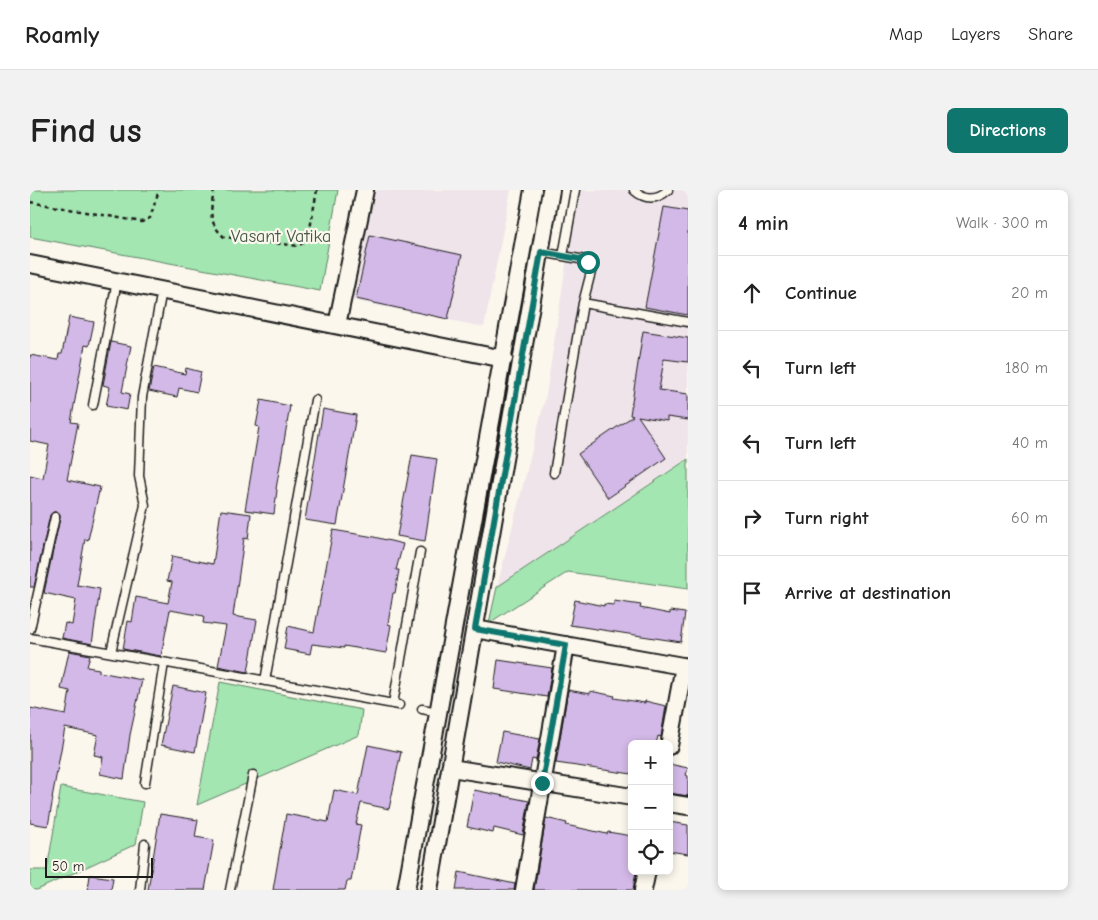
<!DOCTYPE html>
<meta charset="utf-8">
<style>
body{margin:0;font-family:"Comic Neue",sans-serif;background:#f2f2f2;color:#222}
.controls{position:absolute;right:15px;bottom:15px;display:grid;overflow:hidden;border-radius:8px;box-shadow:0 2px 8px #0003}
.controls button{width:45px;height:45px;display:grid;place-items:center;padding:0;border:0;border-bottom:1px solid #e0e0e0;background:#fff;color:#222;font:25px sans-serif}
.scale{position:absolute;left:15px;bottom:12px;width:108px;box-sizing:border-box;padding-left:5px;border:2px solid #1c1c1c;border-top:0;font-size:14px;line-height:18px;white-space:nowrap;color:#1c1c1c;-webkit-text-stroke:4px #fbf7ec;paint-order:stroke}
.stop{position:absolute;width:15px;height:15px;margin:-11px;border:4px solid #0f766e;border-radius:50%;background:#fff}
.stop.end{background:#0f766e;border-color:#fff;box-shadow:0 1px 5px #0008}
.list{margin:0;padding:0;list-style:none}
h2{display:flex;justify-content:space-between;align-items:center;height:65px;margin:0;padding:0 20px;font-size:21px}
h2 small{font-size:16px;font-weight:400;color:#767676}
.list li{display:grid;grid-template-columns:32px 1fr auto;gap:15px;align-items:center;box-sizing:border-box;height:75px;padding:0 20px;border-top:1px solid #e0e0e0}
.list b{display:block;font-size:19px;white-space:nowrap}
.list em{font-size:16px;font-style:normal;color:#767676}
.icon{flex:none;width:28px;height:28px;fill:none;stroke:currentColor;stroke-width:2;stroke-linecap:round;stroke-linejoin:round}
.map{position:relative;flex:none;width:658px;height:700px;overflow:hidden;border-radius:8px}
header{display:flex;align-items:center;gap:30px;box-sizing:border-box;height:70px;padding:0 25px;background:#fff;border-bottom:1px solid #e0e0e0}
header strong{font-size:24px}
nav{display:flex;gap:28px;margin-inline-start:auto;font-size:18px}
.intro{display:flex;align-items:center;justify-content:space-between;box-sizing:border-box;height:120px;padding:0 30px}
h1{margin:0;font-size:35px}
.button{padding:12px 22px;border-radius:8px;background:#0f766e;color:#fff;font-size:18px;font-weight:700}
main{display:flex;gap:30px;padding:0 30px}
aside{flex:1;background:#fff;border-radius:8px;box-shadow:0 2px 8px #0003}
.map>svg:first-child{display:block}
.built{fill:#efe4ea}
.green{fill:#a3e6b1;stroke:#608166}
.building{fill:#d3b9e7;stroke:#1c1c1c}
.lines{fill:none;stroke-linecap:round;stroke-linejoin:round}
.service-casing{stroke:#1c1c1c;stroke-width:11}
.minor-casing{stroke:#1c1c1c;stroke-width:20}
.path{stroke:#1c1c1c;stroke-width:2.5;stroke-dasharray:4 4;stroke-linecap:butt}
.service{stroke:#fbf7ec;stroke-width:8}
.minor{stroke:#fbf7ec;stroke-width:16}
.route{stroke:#0f766e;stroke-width:6}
.labels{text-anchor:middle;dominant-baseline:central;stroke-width:4.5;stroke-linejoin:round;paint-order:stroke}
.park-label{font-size:18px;fill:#445949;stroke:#fbf7ec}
</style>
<header>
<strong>Roamly</strong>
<nav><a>Map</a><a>Layers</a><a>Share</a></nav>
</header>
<div class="intro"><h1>Find us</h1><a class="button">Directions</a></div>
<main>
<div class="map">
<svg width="658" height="700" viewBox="0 0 658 700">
<rect width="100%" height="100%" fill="#fbf7ec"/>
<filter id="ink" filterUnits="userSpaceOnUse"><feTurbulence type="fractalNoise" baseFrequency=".02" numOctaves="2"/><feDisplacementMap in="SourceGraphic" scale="10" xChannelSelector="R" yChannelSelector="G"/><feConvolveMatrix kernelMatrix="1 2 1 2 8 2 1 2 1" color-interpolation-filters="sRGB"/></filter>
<g filter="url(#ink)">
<!-- built -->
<path class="built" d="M342,0h139l-27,137 -134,-27z
M551,0h107v268l-191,129 49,-192 23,-150z"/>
<!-- green -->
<path class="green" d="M0,0h308l-18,101 -290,-54z
M658,269v130l-120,-17 -79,51 8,-36z
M190,492l142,28 -3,25 -162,70z
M31,597l82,15 -7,42 -99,46h-7v-20h17z"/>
<!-- building -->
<path class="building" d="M634,17l24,4v104l-43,-8z
M340,45l92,20 -14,64 -92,-20z
M39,127l25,5 -5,24 -4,-1 -14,77 7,1 -11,57 33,7 -12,53 -3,-1 -8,46 23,4 -8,55 -30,-6 3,-15 7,2 4,-25 -32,-7 16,-75v-3l-3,-3h-4l-3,3 -16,72h-4v-112l13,3 6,-33 -19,-4v-86l28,5 1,-6h3z
M613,141l45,7v24l-24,-3 -5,31 29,4v26l-21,-3v4l-29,-5 28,42 -58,40 -30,-44 55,-38 -3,-1z
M81,152l20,4 -9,46 8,2 -3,16 -21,-4 4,-19 -7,-2z
M124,177l31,7 1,-6 15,4 -4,20 -18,-4 -2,9 -28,-6z
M231,210l29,6 -14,83 1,1 -3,24 -29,-4 14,-83 -3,-1z
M293,219l33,6 -19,110 -32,-5z
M382,265l25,4 -12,82 -28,-5z
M191,320l30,4 -3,25 -4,-1 -11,78 24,4 -9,52 -30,-6 8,-40 -23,-3 1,-7 -34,-6 -9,46 -38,-7 5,-28 4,1 4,-25 32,6 4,-21 -5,-1 5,-25 41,8z
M303,340l41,7 29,7 -7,26h3l-4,23h-2l-5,31 3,1 -5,28 -42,-7v2l-32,-4 -2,10 -26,-5 4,-23 26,6z
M545,410l29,6v-2l10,1v-4l27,4 -1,3 30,6v-3l15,2 -4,29 -111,-17z
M39,461l21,4 -3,12 12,2v3l43,8 -12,55 -6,44 -24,-5 3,-17 -9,-2 4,-20 -33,-7 -13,70h1l-5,28 -18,-3v-115l36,7 4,-24 -9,-2z
M468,470l54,8 -5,29 -53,-8z
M143,496l33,7 -11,59 -34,-7z
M538,500l22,4v-3l25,5 -1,2 31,5v-2l21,5 -5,31 -3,-1 -2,8h-24v30l-76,-11z
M472,542l38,7 -4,21 -4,-1 -2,11 -34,-8z
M338,555l33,7 -12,57 -28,-6 -5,21 5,1 -10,56h-4l-2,9h-72l13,-76 42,8 6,-32 24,5z
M639,574l19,4 -2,7 2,1v20l-19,-3z
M444,600l55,11 -6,34 -29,-7 -1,5 -26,-6z
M130,624l38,6 -3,17 19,3 -9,50h-57z
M516,628l21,5 -1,2 41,9 1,-2 24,4v35h4l-3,19h-99z
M639,632l19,3v29l-19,-3z
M429,682l56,12 -1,6h-58z
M60,685l23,3 -2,12h-23z"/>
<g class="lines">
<defs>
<path id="service" d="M604,0c11,10 23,10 34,0
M511,62l44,8 4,2 2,10 -8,31 -29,170
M533,66l12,-66
M553,113l105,19
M63,215l24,-124
M0,439l25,-112
M0,448l369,67
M81,462l34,-147 -6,-29 3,-79 20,-107
M235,491l50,-281
M363,514l27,-152
M392,519l16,3
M115,593l19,-120
M110,700l5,-46
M200,700l23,-115"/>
<path id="minor" d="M0,74l474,95
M307,135l28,-135
M445,439l213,38
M639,556l15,-80
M421,578l181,29
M639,613l19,3
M376,700l127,-700
M399,700l122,-700
M494,700l42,-245
M613,700l4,-19"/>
</defs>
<!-- service casing -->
<use href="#service" class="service-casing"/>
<!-- minor casing -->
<use href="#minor" class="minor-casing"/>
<!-- path -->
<path class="path" d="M184,0c-3,21 -7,31 10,47l74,9 10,-6 9,-50
M0,12l112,20 8,-4 9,-28"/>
<!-- service -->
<use href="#service" class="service"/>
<!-- minor -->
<use href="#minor" class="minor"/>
</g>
</g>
<g class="lines" filter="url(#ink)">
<!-- route -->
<path class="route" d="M512,593l24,-138 -91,-16 66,-377 44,8 3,2"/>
</g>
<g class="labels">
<!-- park labels -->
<g class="park-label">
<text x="251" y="46">Vasant Vatika</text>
</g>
</g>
</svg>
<div class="controls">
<button>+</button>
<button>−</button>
<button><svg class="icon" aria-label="locate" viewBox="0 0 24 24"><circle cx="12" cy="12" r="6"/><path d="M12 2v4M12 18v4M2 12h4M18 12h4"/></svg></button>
</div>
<div class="scale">50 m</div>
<div class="stop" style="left:558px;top:72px"></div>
<div class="stop end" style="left:512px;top:593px"></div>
</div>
<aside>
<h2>4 min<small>Walk · 300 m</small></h2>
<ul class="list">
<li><svg class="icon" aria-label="ahead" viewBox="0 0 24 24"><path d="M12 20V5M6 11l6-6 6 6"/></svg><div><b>Continue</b></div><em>20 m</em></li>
<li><svg class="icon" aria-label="left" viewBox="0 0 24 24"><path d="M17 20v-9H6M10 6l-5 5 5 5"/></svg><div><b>Turn left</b></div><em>180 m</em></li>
<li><svg class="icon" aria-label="left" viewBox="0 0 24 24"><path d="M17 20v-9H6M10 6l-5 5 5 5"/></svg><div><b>Turn left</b></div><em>40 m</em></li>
<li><svg class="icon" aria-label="right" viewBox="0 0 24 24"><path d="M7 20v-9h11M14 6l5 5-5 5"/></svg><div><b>Turn right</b></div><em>60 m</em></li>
<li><svg class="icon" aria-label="arrive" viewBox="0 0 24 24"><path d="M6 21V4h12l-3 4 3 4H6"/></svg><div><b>Arrive at destination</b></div></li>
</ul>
</aside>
</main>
